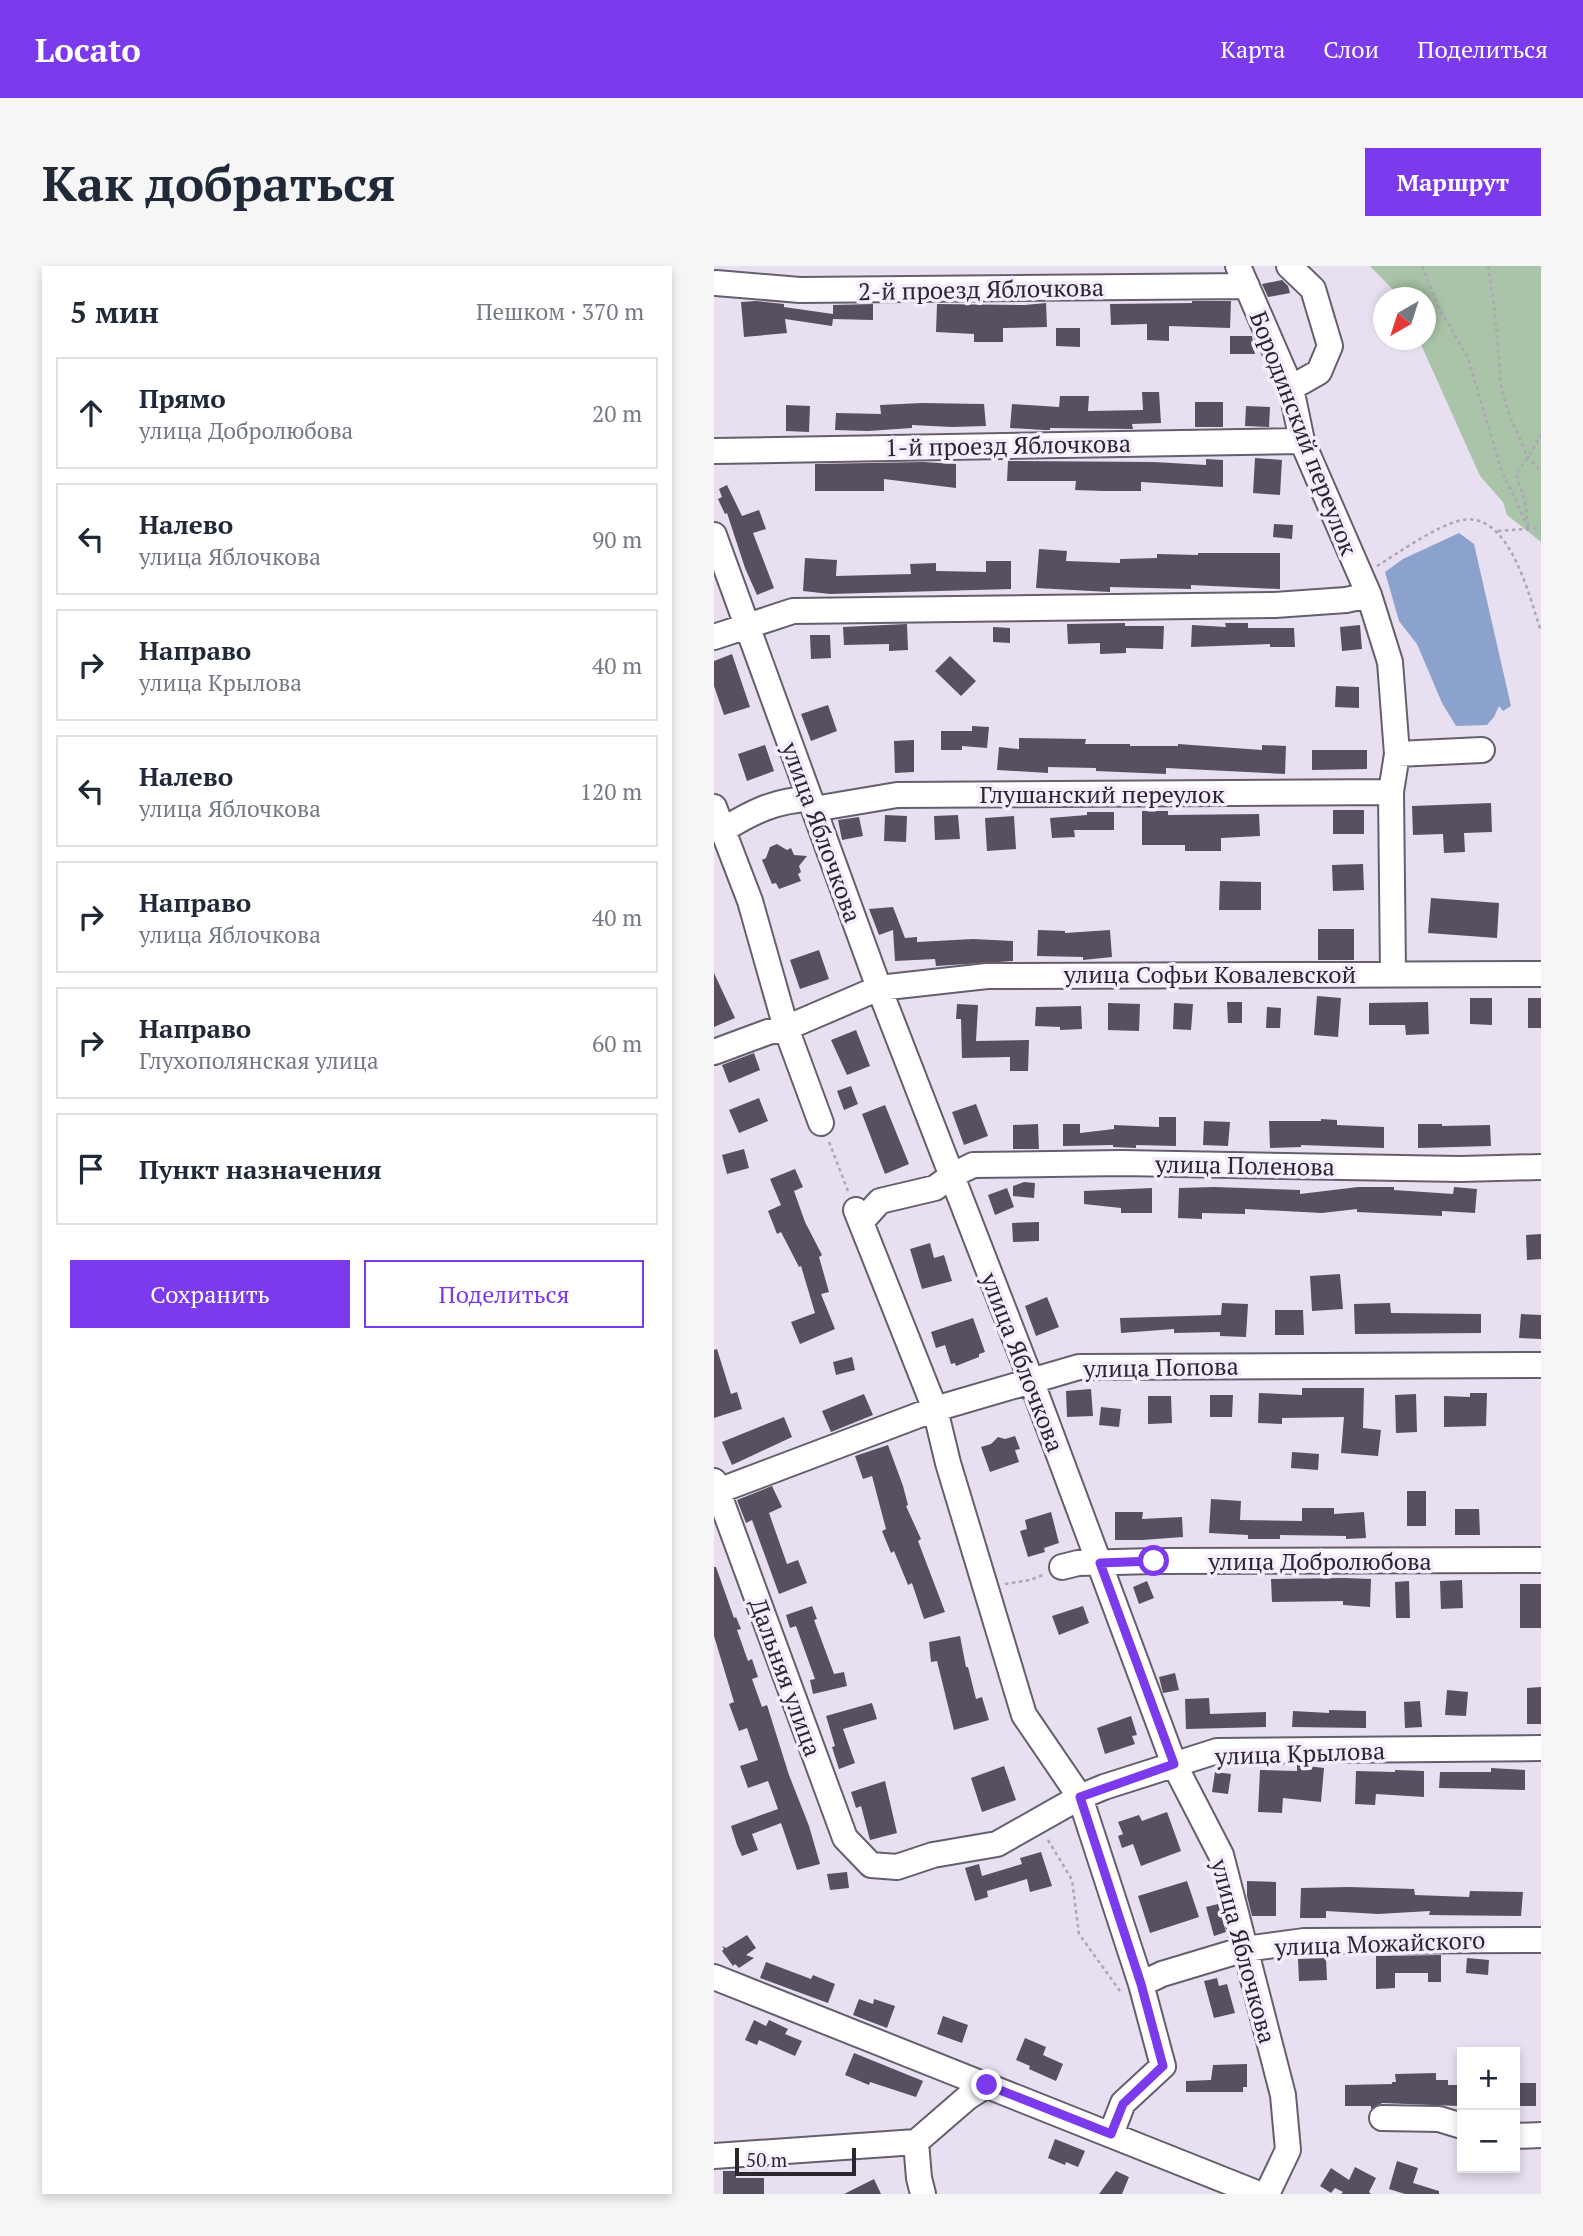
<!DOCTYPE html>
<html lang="ru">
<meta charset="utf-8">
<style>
body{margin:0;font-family:"PT Serif",serif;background:#f6f6f7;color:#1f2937}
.controls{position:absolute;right:21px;bottom:21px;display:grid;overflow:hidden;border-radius:0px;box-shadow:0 4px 10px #0003}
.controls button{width:63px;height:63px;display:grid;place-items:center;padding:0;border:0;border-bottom:2px solid #e0e1e3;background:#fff;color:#1f2937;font:35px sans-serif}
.compass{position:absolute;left:659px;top:21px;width:63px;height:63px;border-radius:50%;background:#fff;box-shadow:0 4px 10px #0003;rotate:219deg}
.scale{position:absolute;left:21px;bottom:18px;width:121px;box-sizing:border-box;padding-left:7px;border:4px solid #2a262d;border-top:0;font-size:19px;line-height:24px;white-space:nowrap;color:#2a262d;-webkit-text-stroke:5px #f5ecfe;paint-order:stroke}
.stop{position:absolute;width:21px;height:21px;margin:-16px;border:5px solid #7c3aed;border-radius:50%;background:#fff}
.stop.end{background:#7c3aed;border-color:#fff;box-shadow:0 2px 7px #0008}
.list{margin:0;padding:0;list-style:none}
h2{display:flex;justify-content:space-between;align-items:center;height:91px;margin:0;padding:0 28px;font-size:30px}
h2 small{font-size:23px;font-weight:400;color:#747a83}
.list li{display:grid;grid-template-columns:46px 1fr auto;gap:21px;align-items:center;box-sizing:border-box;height:112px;margin:0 14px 14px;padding:0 14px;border:2px solid #e0e1e3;border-radius:0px}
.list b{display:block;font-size:26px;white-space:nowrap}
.list p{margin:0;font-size:23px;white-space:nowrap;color:#747a83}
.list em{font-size:23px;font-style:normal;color:#747a83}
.actions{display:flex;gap:14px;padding:21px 28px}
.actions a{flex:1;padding:16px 0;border:2px solid #7c3aed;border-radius:0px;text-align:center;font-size:24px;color:#7c3aed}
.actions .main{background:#7c3aed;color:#fff}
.icon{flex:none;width:38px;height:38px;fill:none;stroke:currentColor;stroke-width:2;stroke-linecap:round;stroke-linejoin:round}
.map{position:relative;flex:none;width:827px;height:1928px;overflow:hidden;border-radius:0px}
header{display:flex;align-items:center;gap:42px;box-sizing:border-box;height:98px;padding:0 35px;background:#7c3aed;color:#fff}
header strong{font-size:33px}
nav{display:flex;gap:38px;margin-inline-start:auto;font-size:24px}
.intro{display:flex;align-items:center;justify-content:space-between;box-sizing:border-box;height:168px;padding:0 42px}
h1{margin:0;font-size:49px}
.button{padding:18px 32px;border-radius:0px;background:#7c3aed;color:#fff;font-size:24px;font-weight:700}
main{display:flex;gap:42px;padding:0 42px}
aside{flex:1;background:#fff;border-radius:0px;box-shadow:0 4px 10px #0003}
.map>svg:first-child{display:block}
.green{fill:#a9c4a8}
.water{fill:#8ba3cc}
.building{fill:#58505f}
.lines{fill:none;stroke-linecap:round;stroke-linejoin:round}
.minor-casing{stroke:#665e6d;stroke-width:28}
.path{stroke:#ada6b4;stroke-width:2.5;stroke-dasharray:3.5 3.5;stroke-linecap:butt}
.minor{stroke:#fff;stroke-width:24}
.route{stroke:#7c3aed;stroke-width:9}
.labels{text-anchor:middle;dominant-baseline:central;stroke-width:7;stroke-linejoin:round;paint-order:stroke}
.street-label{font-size:24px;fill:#2a262d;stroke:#f5ecfe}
</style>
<header>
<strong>Locato</strong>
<nav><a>Карта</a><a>Слои</a><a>Поделиться</a></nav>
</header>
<div class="intro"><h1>Как добраться</h1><a class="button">Маршрут</a></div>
<main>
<aside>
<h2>5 мин<small>Пешком · 370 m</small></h2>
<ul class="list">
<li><svg class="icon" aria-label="ahead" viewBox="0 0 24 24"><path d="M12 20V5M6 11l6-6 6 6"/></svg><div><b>Прямо</b><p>улица Добролюбова</p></div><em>20 m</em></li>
<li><svg class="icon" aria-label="left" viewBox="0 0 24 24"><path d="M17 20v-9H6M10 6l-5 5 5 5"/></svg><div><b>Налево</b><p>улица Яблочкова</p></div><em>90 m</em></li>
<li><svg class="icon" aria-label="right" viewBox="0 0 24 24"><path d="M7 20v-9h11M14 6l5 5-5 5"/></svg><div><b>Направо</b><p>улица Крылова</p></div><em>40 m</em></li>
<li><svg class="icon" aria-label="left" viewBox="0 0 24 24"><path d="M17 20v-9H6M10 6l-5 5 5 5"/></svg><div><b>Налево</b><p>улица Яблочкова</p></div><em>120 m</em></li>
<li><svg class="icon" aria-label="right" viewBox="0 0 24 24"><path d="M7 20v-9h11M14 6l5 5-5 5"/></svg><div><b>Направо</b><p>улица Яблочкова</p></div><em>40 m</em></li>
<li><svg class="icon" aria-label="right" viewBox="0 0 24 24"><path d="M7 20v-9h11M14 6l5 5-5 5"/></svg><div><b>Направо</b><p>Глухополянская улица</p></div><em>60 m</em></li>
<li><svg class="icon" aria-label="arrive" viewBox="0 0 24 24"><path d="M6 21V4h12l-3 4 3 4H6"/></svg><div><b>Пункт назначения</b></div></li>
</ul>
<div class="actions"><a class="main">Сохранить</a><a>Поделиться</a></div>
</aside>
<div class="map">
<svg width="827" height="1928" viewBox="0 0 827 1928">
<rect width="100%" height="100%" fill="#e8dff1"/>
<!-- green -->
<path class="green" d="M656,0h171v276l-34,-27 -4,-13 -23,-26 -61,-136h7v-42l-26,-1z"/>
<!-- water -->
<path class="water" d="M745,267l15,11 37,162 -8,5 -4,-5 -5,11 -7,8 -31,1 -14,-23 -25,-59 -18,-23 -14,-49 18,-13z"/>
<!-- building -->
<path class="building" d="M568,14l6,6 2,7 -22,4 -6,-13z
M42,35l28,3v3l49,7v-9l40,-1v16l-40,-1 -1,7 -47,-7 2,14 -43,4 -3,-35z
M478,35h39l-1,27 -61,-2v15l-22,-1v-16l-36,1 -1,-21 82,-1z
M332,37l1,24 -44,1v14h-29v-8l-38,-2 1,-28 88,1z
M342,62h24v19l-24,-1z
M516,70h22l3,18h-25z
M428,126h17l2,31 -29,1 1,5 -83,-1v2h-6l-34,-2 2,-24 47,3 1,-11h29l-1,15 55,-1z
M481,136h28v25h-28z
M208,137l62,1 2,22 -34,1 -40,-2v3l-44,3 -33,-1 1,-17 45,1 -1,-9z
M72,139l24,1 -1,26 -23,-1z
M532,140l24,1 -1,20 -24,-1z
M541,192l27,2 -2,35 -27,-2z
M492,193l17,1v27l-82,-5v9h-37l-29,-1 1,-9h-69l1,-20 146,1 52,3z
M209,196l33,2v24l-72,-9v12h-69v-27z
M13,219l15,31 17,-6 7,19 -13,4 21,55 -17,7 -12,-27 -18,-55 -2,1 -7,-15 4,-2 -3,-8z
M560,258l19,1 -1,14 -19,-2z
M325,283l28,2 -1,10 54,2v-4l37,-1v-4l41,1v-2h82v36l-89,-4v4l-81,-2v5l-74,-4z
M91,292l32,2 -1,16 75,-2 -1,-10 26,-1v8l50,1v-11h25v28l-181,5 -27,-3z
M411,357v3h39l-1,23 -37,-1v5l-26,1v-11l-32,1 -1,-20z
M511,357h23v5h46l1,19h-25v-3l-79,3 1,-22 34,2z
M193,358l1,26 -19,1v-7l-45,1 -1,-18z
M646,359l2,24 -20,2 -2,-24z
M279,361l17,1v15l-17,-1z
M96,369h20l1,23 -20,1z
M18,388l18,53 -26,8 -10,-29v-25z
M236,390l26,25 -15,15 -26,-25z
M622,420l23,1v21l-24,-1z
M114,439l9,26 -26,10 -10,-27z
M258,460l17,1 -2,21 -25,-2v4h-21v-19h31z
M305,472l67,1 -1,5h45v2h48v-2l84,6v-5l24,1 -1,28 -119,-6v6l-70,-3v-3l-48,-1v6l-51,-3 2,-23 20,2z
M200,474v32l-19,1 -1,-32z
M51,479l9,26 -27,10 -9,-27z
M598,484h55v19l-55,1z
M777,537l1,29 -28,1 1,19 -21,1 -1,-19 -30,1 -1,-29z
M619,544h31v24h-31z
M428,545h26v4l91,-1 1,22 -39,2v13h-36v-6h-43z
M373,546h27v18h-40l1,7 -23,1 -2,-20 37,-3z
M171,549l22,1 -1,26 -22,-1z
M244,549l2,24 -25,1 -1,-24z
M300,550l2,33 -29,2 -2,-33z
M145,551l4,19 -21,4 -4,-20z
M63,578l10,6 4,-2 3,7 13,1 -8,10 2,6 -3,2 3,7 -22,8 -3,-6 -4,1 -10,-24 4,-2 4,-11z
M649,598l1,26 -31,1 -1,-26z
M506,615l41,1v28h-42z
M717,632l68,5 -2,35 -69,-5z
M179,641l12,31 12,-1v5l56,-3 40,2v20l-77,5 -1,-7 -40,2 -2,-31 -14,5 -10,-26z
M604,663h36v31h-36z
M324,664l27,1v2l45,-3 2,27 -29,3v-3l-46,-1z
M105,684l10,29 -29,10 -10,-29z
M0,707l21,45 -21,9z
M603,730l24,2 -3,39 -24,-2z
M756,732h22v27l-22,-1z
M814,732h13v30h-13z
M513,736h15v21h-14z
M714,736l1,32 -23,1 -1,-10h-36v-22z
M394,737l32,1 -1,27 -31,-1z
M460,737l19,1 -2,26 -18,-1z
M243,738l21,1 -2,36 53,-1 -1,31h-18v-14l-48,1 -1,-39h-5z
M367,740l1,23 -22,1v-3l-25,-1 1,-19z
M553,741l14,1 -1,20h-14z
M142,764l14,36 -23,9 -16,-35z
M40,787l6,17 -31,13 -7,-18z
M137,820l7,18 -14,6 -7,-19z
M45,832l9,23 -29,12 -10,-23z
M262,838l12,32 -24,9 -12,-33z
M171,839l24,59 -24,10 -23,-60z
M445,851h17v29l-40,-1v3l-23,-1v-2l-50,1v-22h17v9l34,-4v-4l45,2z
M607,853l16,1v5l47,2v21l-83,-3v2l-31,1 -1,-27h52z
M490,855l26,1 -2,24 -25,-1z
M324,858l1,25h-26v-24z
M704,858h24v2l48,-1 1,21 -73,2z
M30,883l5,19 -22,6 -5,-19z
M81,903l8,18 -9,4 11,31 17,33 -3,2 10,35 -8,2 14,35 -35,15 -9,-22 24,-9 -14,-47 -2,1 -18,-35 -4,2 -9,-23 13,-6 -11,-26z
M310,916l11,1 -1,15 -21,-2v-10z
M500,921l86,3v4l58,-7h36v3l59,4 1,-7 23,2 -2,24 -33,-2v5l-85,-4v-3l-35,4 -77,-4v5l-43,-1v6l-24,-1 1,-30z
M293,922l7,19 -19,8 -7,-20z
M438,922v25h-31v-5l-37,-4v-13z
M325,956v19l-26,1 -1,-19z
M827,968v25l-14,1 -1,-25z
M216,977l4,15 10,-3 8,26 -30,8 -12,-40z
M626,1008l3,35 -31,2 -2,-35z
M333,1031l12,30 -23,9 -11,-30z
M508,1037l26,1 -2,33 -26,-1v-4l-46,1v-4l-53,4 -1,-15 101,-3z
M676,1037l1,10 90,1v19l-126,1 -1,-30z
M561,1044h28l1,25h-29z
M807,1048l20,1v24l-22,-1z
M259,1052l12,34 -6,2v3l-23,9 -1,-3 -4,1 -6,-19 -9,3 -5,-16z
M3,1083l14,45 6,-2 5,17 -28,9v-68z
M138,1091l3,13 -19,5 -3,-13z
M588,1122h62l-1,40 18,2 -3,26 -37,-3 3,-36 -62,1v6l-24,-1 1,-30 43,2z
M377,1123l2,27 -26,1 -1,-26z
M756,1127h17l-1,33 -42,1v-31l26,1z
M150,1128l9,21 -42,17 -9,-21z
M702,1128l1,38 -21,1 -1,-38z
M496,1129h23l-1,22h-22z
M434,1130h23l1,27 -24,1z
M387,1141l20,2 -2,18 -20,-2z
M70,1151l8,20 -60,28 -10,-23z
M301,1170l5,13 -5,1 4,12 -29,10 -9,-25 10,-3 7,-7 7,2z
M174,1179l15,41 5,19 -2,1 15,33 -3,2 27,71 -21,7 -12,-36 -4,2 -14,-34 -3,2 -9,-22 4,-2 -14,-53 -9,3 -8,-23z
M578,1186l27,2 -1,16 -27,-2z
M58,1220l10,21 -13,6 18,51 11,-4 9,23 -28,11 -27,-74 -6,3 -9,-23z
M693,1225h19v35h-19z
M497,1233l30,2 -1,19 62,1v-13h32v6l30,-2 2,26 -20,1v-3l-66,-1v4h-32v-4l-39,-2z
M741,1243h24l1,26h-25z
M337,1246l8,31 -15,5 1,4 -17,5 -8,-26 7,-2 -2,-9z
M401,1246h28l-1,7 40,-2 1,20 -41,3h-27z
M0,1301h2l18,51 2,-1 5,12 -4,1 11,31 4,-2 6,18 -6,2 10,28 5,-2 22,70 20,51 11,38 -23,6 -16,-47 -29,11 6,16 -16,6 -5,-11 -6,-19 47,-17 -10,-28 -20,7 -8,-22 18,-6 -11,-32 -8,3 -10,-27 5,-2 -20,-66z
M630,1312l27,1 -1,28 -27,-2v-4l-71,1 -1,-23z
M748,1314l1,28 -22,1 -1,-28z
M433,1315l7,17 -15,6 -6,-17z
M695,1315l1,37h-14l-1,-36z
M806,1318h21v44h-21z
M98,1340l5,13 -3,1 20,54 10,-2 3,14 -34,8 -3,-14 5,-1 -19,-53 -6,2 -4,-13z
M369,1340l6,17 -30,12 -7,-19z
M246,1370l6,31h2l8,32 6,-2 7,23 -35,10 -17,-69 -6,1 -2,-20z
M461,1407l4,17 -16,3 -4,-16z
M827,1421v37h-14v-36z
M733,1424l21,2 -2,24 -21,-1z
M495,1432l1,16 56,-2v15l-80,2 -1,-30z
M706,1435l2,26 -17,1 -1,-26z
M158,1437l5,16 -34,10 12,34 -16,6 -7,-22 3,-1 -9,-30z
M615,1444l37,1v17l-74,-1 1,-16 36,2z
M417,1450l6,19 -5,1 3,8 -30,10 -8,-26z
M583,1499l27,3 -3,34 -38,-4 -1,15 -24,-1 2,-42 37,1z
M290,1500l12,34 -34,12 -11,-34z
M777,1502l34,2v20l-86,-2 1,-16h51z
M681,1504l29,1v26l-48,-3 -1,11 -20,-1 1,-33 39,1z
M501,1506l16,2 -3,20 -16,-2z
M171,1515l12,52 -27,7 -9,-34 -5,2 -5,-16z
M453,1546l14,39 -40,15 -8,-22 -11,4 -4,-12 5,-2 -5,-12 21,-7 3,6z
M327,1586l11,34 -22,6 -3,-13 -40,12 1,6 -13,4 -10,-33 14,-4 3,12 40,-12 -2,-6z
M133,1606l2,16 -19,2 -3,-16z
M473,1615l12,36 -49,16 -12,-37z
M533,1615l29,1v34h-24l-5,-20z
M635,1621l65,2 1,6 54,2 1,-6 53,1 -2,24 -92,-1 1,-4 -52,3 -52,-3v7h-26l1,-30z
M504,1638l8,28 -12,4 -8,-29z
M33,1669l9,13 -10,7 8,3 -15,10 -4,-4 -2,2 -11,-15 2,-2 -2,-3 4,2z
M727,1689v27h-13v-9h-33v15l-19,1v-33z
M612,1692l1,22 -28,1 -1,-22z
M753,1692l22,2 -1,15 -22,-2z
M52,1696l45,17 2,-4 22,9 -7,19 -68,-25z
M503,1712l2,8 8,-2 8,29 -21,5 -10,-37z
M145,1733l14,5 1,-5 21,7 -8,22 -34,-13z
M229,1750l25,9 -6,18 -25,-9z
M40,1754l12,6 3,-6 19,9 -3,5 17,7 -7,15 -36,-16 -2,5 -12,-5z
M311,1772l21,9 -3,8 20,9 -7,17 -27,-12 1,-3 -14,-6z
M140,1787l69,28 -7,16 -46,-15 -1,3 -24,-10z
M533,1798v23h-4v5h-57v-11l25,-1 2,-15z
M722,1807v7h12v5h9l1,21 -76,-3 -11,6v-3h-26v-21l47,-1v-2h4l-1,-8z
M802,1817h20v23h-20z
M341,1873l30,12 -7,16 -12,-5 -1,3 -17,-7z
M683,1895l21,7 -5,15 26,8v3h-34l-16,-5z
M641,1901l21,11 -7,14 2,2h-30l2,-2 -8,-4 -4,5 -11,-7 11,-18 18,12z
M9,1905h13v7h28v16h-41z
M402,1905l13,6 -7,17h-23z
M160,1913l7,15h-37z"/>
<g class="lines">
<defs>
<path id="minor" d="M524,0l53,122 11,53 67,154 21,67 7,92 -6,38 2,181
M575,0l24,23 17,57 -11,26 -28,16
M2,17l84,7 447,-4
M0,185l588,-10
M0,269l165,453 152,392 143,384 47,91 62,240 5,55 -21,44
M0,371l79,-26 482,-6 71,-5 23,-5
M683,488l85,-4
M0,541l36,94 36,127 35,95
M100,543l83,-14 494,-3
M9,564c29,-18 53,-30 87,-31
M0,786l54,-20 18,-4 93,-40 108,-12 554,-2
M142,944l79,199 13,54 76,252 56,82 61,187 22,82 -40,37 -12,31
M147,956l19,-21 55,-13 16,-12 22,-11 149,-2 338,6 81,-2
M0,1215l131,357 26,27 26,2 36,-12 64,-11 83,-47 24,-10 113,-36 324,-3
M4,1225l217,-82 144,-42 462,-2
M348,1301l16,-4 76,-2 387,-1
M0,1711l545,217
M427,1718l21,-10 83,-25 59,-8 237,-1
M668,1852l57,1 23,7
M801,1870l26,-1
M202,1876l3,36 4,16
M0,1890l202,-14 52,-45 19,-12"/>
</defs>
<!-- minor casing -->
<use href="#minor" class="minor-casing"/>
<!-- path -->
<path class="path" d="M708,0l17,42 29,50 33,111 28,60
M774,0l7,47 6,72 6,24 21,49 13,13
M814,260l-3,-25 -9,-28 12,-15 13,-24
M784,265l43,-3
M663,300c23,-14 56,-38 81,-45 51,-15 71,76 83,110
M115,876l19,49
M291,1318l25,-4 13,-5
M334,1574l24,40 7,54 41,57"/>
<!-- minor -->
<use href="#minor" class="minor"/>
</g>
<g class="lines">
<!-- route -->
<path class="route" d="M273,1819l124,49 12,-30 40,-38 -22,-82 -61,-187 94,-33 -74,-201 54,-2"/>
</g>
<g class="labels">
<!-- street labels -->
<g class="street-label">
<text transform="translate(267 23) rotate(-1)">2-й проезд Яблочкова</text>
<text transform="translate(590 167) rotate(69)">Бородинский переулок</text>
<text transform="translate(294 179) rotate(-1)">1-й проезд Яблочкова</text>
<text x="388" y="528">Глушанский переулок</text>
<text transform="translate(108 566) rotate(70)">улица Яблочкова</text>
<text x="496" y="708">улица Софьи Ковалевской</text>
<text transform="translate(531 899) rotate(1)">улица Поленова</text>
<text transform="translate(309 1096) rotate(69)">улица Яблочкова</text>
<text transform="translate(447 1101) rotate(-1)">улица Попова</text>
<text x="606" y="1295">улица Добролюбова</text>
<text transform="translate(72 1411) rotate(70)">Дальняя улица</text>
<text transform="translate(586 1487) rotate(-2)">улица Крылова</text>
<text transform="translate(666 1677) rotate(-2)">улица Можайского</text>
<text transform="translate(530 1685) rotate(75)">улица Яблочкова</text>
</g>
</g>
</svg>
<div class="controls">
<button>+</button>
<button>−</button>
</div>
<svg class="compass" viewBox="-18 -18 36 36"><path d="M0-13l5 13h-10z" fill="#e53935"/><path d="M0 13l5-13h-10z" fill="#747a83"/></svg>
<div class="scale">50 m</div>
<div class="stop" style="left:440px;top:1295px"></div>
<div class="stop end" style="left:273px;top:1819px"></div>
</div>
</main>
